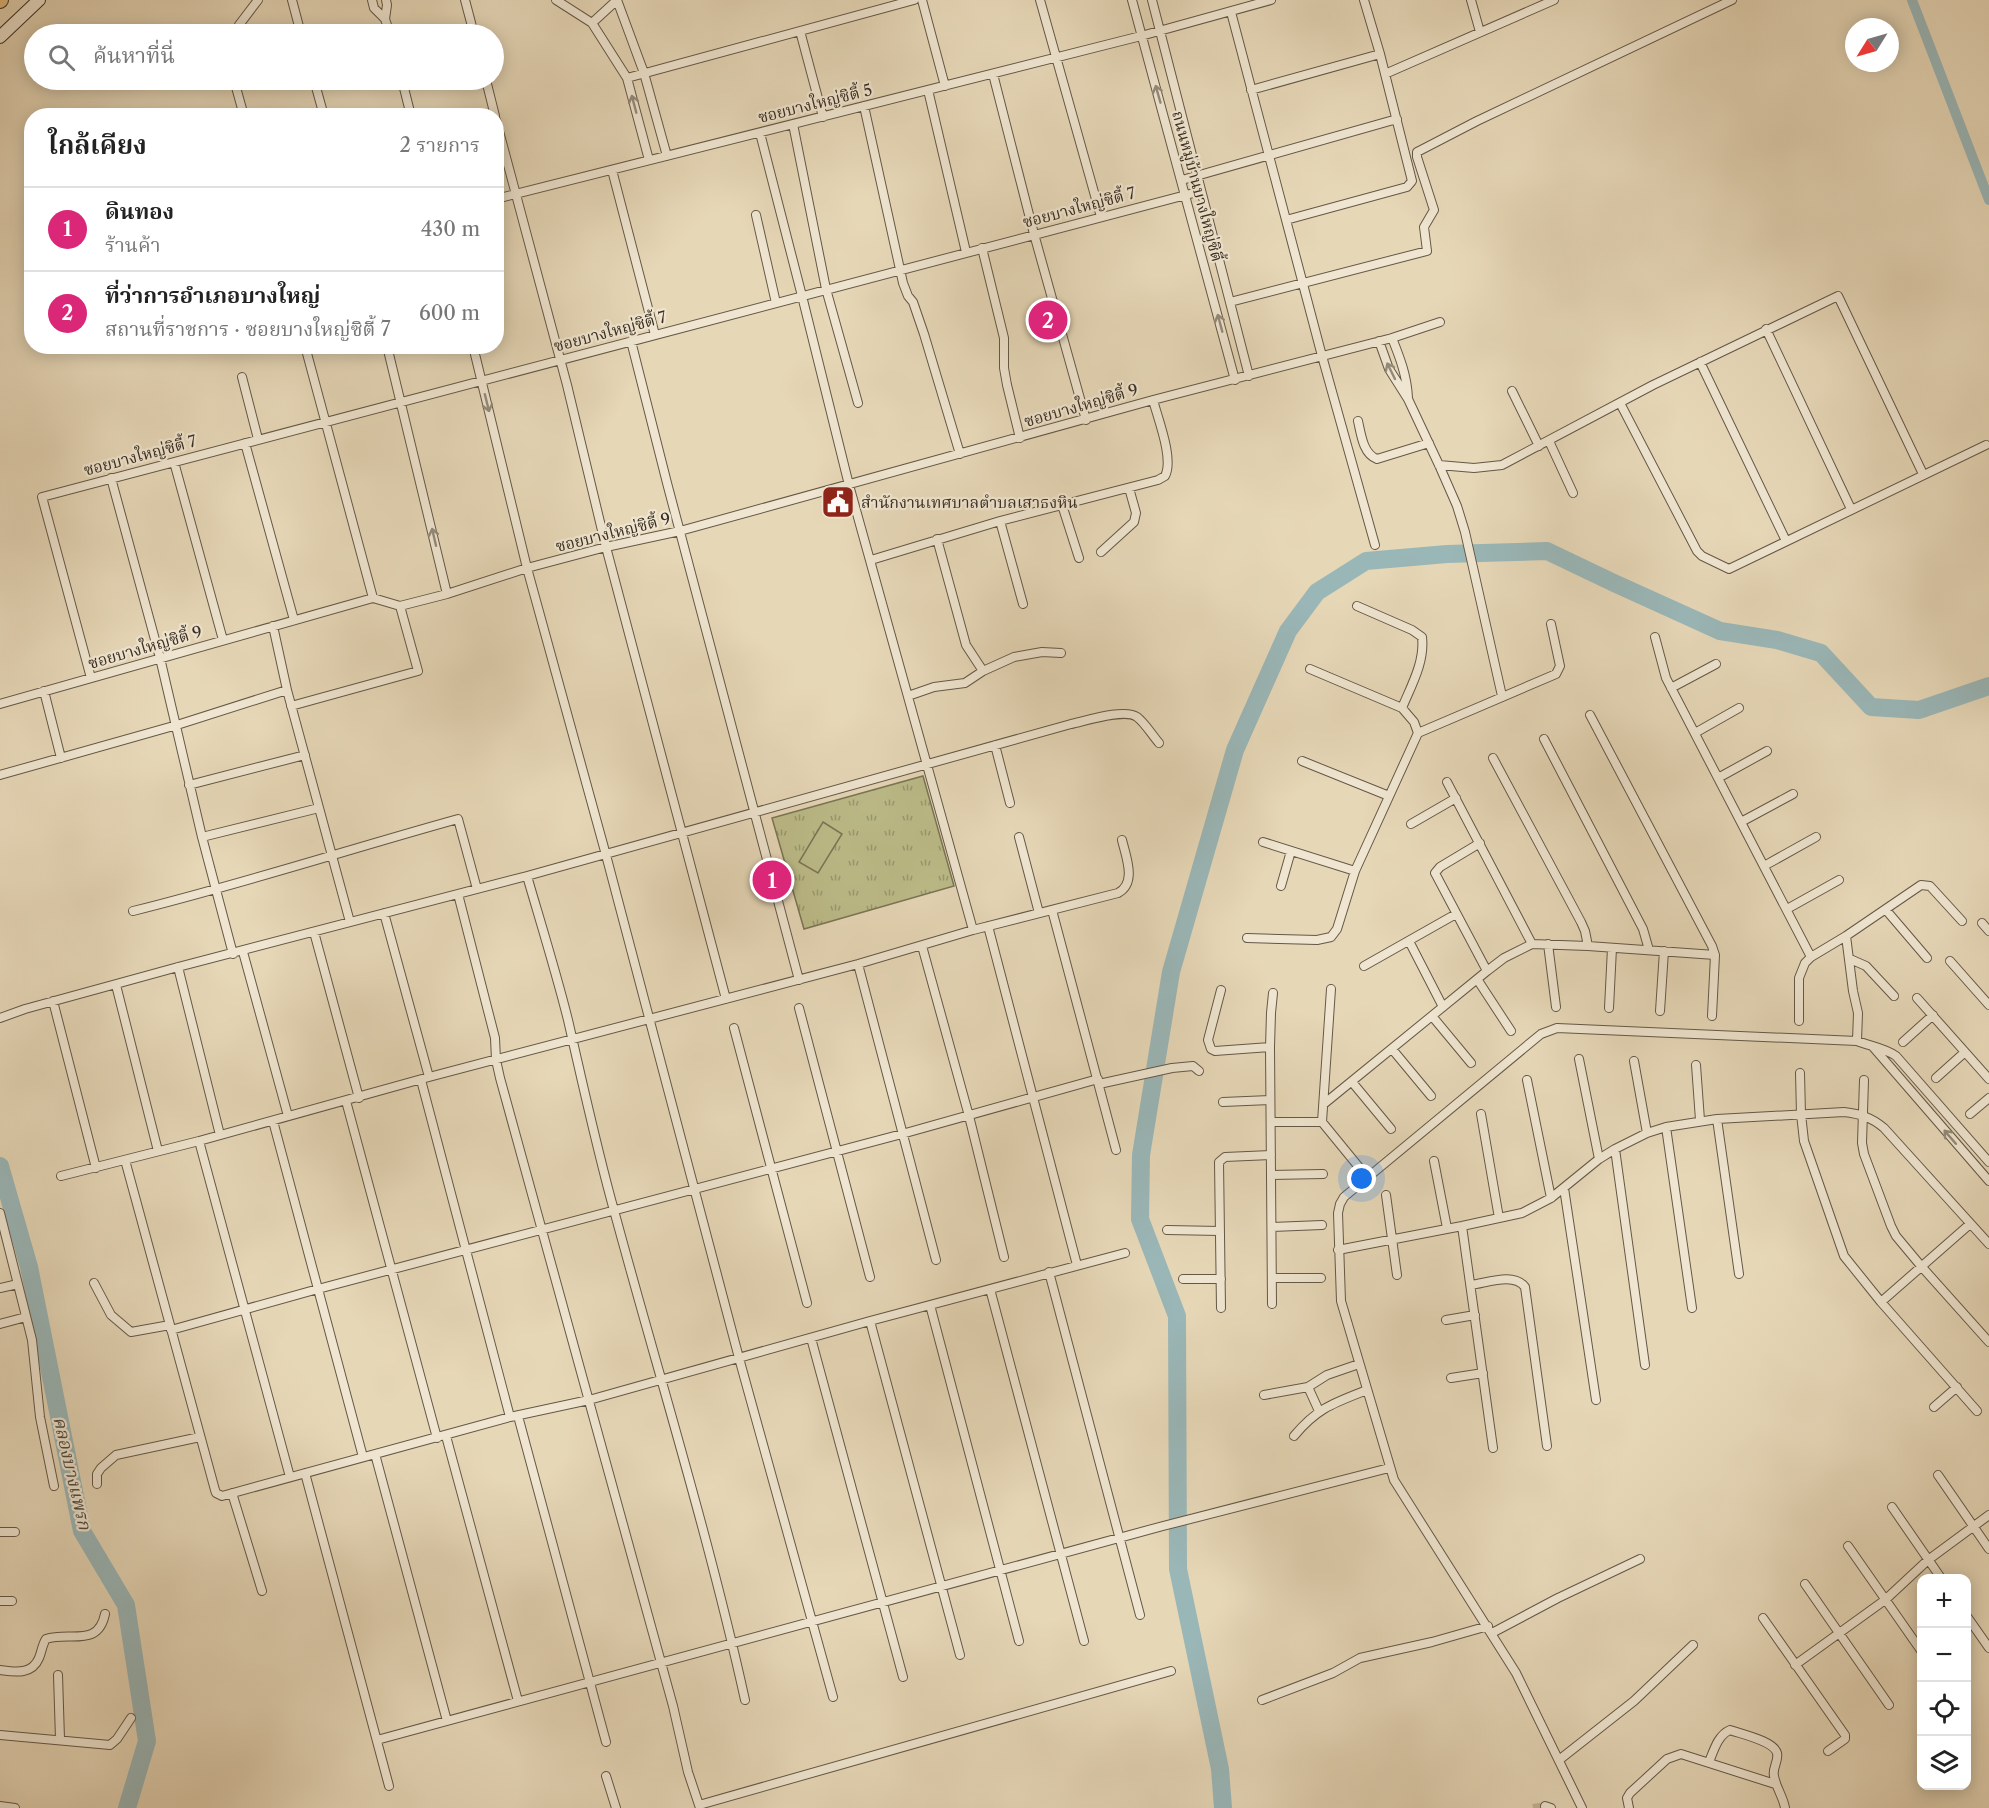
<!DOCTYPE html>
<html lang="th">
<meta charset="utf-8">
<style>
body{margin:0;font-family:"Libre Caslon Text","Noto Serif Thai",serif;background:#f2f2f2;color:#222}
.controls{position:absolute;right:18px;bottom:18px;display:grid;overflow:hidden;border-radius:12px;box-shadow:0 3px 15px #0003}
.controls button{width:54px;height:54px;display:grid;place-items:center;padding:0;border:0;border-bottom:2px solid #e0e0e0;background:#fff;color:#222;font:30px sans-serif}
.compass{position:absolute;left:1845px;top:18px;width:54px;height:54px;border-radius:50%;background:#fff;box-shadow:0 3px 15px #0003;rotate:233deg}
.you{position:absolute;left:1362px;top:1179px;width:21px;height:21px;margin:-15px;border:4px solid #fff;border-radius:50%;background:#1a73e8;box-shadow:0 0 0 9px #1a73e833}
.badge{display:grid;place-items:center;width:39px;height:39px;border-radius:50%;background:#db2777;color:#fff;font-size:20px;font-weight:700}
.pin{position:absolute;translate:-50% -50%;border:3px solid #fff;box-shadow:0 2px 6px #0006}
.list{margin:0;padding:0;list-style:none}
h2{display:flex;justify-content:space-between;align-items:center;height:78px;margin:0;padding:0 24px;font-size:26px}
h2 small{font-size:20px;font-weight:400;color:#767676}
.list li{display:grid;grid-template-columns:39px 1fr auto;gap:18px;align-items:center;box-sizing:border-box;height:84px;padding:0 24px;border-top:2px solid #e0e0e0}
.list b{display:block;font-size:22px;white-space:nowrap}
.list p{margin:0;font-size:20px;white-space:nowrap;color:#767676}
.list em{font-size:20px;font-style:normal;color:#767676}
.icon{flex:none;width:33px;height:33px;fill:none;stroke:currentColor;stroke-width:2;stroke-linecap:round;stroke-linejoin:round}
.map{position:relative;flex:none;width:1989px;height:1808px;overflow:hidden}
.search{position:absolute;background:#fff;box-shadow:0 3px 15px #0003;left:24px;top:24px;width:480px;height:66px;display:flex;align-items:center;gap:15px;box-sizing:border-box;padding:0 21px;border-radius:33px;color:#767676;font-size:22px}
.panel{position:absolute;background:#fff;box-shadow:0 3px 15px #0003;left:24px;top:108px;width:480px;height:246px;border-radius:24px}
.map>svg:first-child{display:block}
.grass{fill:url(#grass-tufts);stroke:#7a7556;stroke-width:1.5}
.pitch{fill:#bcbc89;stroke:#7a7556;stroke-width:1.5}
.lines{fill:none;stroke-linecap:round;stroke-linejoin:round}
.canal{stroke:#9ab7b8;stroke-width:10}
.river{stroke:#9ab7b8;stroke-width:18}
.minor-tunnel{stroke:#c3b599;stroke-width:8;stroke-dasharray:8 4;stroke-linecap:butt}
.minor-casing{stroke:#645847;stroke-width:10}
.secondary-casing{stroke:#392e22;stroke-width:14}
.trunk-casing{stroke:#392e22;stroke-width:16}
.minor{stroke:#efe5d0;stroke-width:8}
.secondary{stroke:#efe5d0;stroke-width:12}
.trunk{stroke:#e3bc7c;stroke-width:14}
.oneway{stroke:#948a79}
.labels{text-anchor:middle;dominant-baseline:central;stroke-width:4.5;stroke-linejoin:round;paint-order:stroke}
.street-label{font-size:16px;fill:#392e22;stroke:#efe5d0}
.poi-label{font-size:16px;fill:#392e22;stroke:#efe5d0;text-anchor:start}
.water-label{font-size:18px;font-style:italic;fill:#4c4940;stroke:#efe5d0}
</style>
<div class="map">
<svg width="1989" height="1808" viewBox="0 0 1989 1808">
<defs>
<pattern id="grass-tufts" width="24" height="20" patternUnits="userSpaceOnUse" patternTransform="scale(1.5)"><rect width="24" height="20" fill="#bcbc89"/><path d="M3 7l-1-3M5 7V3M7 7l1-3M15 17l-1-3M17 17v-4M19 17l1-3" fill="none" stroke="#9a9970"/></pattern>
</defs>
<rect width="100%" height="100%" fill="#e6d7b7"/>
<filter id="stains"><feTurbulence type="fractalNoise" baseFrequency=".00333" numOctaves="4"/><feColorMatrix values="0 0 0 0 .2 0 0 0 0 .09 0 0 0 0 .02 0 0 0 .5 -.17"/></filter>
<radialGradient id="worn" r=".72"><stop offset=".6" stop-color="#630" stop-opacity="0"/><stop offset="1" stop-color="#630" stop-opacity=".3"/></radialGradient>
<!-- grass -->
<path class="grass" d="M923,776l31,110 -150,43 -32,-111z"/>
<!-- pitch -->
<path class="pitch" d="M823,822l19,12 -24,39 -19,-11z"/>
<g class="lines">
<!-- canal -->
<path class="canal" d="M1912,0l77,200"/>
<!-- river -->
<path class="river" d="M0,1166l29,101 53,264 44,74 21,136 -20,67
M1223,1808l-3,-39 -42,-200 -1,-253 -37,-97 1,-64 30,-183 64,-222 53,-119 29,-39 49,-31 81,-7 100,-3 67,32 106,48 57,9 44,13 50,54 48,3 70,-24"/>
<!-- minor-tunnel -->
<path class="minor-tunnel" d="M1533,1808l12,-2"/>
<defs>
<path id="minor" d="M292,0l9,34
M372,0l2,8 11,11
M386,0l1,5 -2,14 5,15
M465,0l9,34
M556,0l36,23 35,55 22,82
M617,0l27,73 23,83
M922,0l23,86
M1040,0l61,217
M1132,0l103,380
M1152,0l97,376
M1471,0l9,32
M1231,12l91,344 53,189
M592,23l25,-23
M800,31l23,86
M236,34l3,-9 19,-25
M993,74l41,160 52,186
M1385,74l169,-74
M627,78l287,-78
M234,80l10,36
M314,80l10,36
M402,80l9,36
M486,80l9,36
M928,90l38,162
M1251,90l129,-36
M864,106l39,177 5,13 5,6 11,32 36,120
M496,120l71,265 39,162 120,452
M793,124l33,165 32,114
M760,133l42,163 47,189 124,445
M612,170l43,165
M1182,180l215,-61
M496,199l645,-163 130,-36
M756,215l20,88
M1286,220l121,-33 5,-6 -32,-127 -16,-54
M982,248l22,90v30l3,17 13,53
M1230,302l197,-51 -3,-24 10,-17 -17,-53v-5l4,-2 56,-29 255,-121
M1766,329l85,180
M1392,338c8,20 15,38 16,60
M631,341l36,142 132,497
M1379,341l10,28 19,30 31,66 18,41 8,26 37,164
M305,346l68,252
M387,346l60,248
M473,346l54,222 79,287 133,503 94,339
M1700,362l86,179
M242,377l16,62
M1512,391l27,55
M1620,403l77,148 5,5 27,13 257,-124
M1358,421c3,13 5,33 19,38l52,-16
M1549,441l24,52
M245,443l49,177
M174,462l49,178
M1439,465l35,3 28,-3 151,-80 185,-89 85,178
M111,478l49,180 42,179 31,117
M1062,505l17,53
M1000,521l23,83
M937,539l29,106 17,26
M1101,552l33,-30 2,-9 -7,-25
M871,560l129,-39 158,-41 7,-4c9,-17 -7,-57 -12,-76
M1357,606l55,24 10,7c3,25 -11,49 -20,71
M273,626l14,64 63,232
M1655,637l11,41 145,279
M1310,669l92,39 12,14 4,11
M91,678l-49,-181 1159,-306
M1671,688l45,-24
M44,691l17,67
M908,696l26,-9 31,-4 18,-12 31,-14 28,-5 19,1
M0,704l373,-106 27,8 47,-12 80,-26 79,-21 74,-16 473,-131 239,-62 48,-16
M291,706l127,-35 -18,-65
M1590,715l122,231 3,9 -3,61
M1695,733l44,-25
M1544,739l99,190 6,21
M995,745l15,58
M1493,758l88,164 4,9 3,15
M1302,761l87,35
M0,775l177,-50 110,-35
M1718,778l49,-27
M1447,782l85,162
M189,785l116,-30
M1741,822l52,-28
M1411,824l45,-26
M202,837l117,-29
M1019,837l20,76
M1263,842l92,29
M1480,843l-40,24 -5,6 52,98
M1764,866l52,-29
M527,876c14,48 29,96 41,144 15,65 29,130 47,194 44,162 94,323 130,486
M1281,886l10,-35
M458,894l37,144 1,22 4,18 173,628 15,66 12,36
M1787,909l52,-29
M1052,910l64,240
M1886,910l41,48
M133,911c109,-27 217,-62 325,-92l19,70
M384,913l45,164
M1982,923l7,8
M988,926l89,339
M314,932l45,166
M1846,936l7,55 5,22 -1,28
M1247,938l70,2 14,-3 6,-8 18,-58 63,-138 138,-59 4,-8 -9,-42
M1409,941l34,66
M1548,944l8,63
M922,946l47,170 35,141
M243,952l45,164
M1850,959l16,7 28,30
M1950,961l39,44
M858,964l78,296
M1364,966l92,-52
M178,967l42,168
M1477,979l34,52
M116,985l42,166
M1221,990l-13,50 3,9 4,2 55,-4
M1917,998l72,81
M53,1001l43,167
M799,1008l71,269
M1609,1008l3,-60
M1660,1011l4,-60
M1432,1016l39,47
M0,1018l25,-9 153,-42 349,-91 544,-152c14,-3 54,-16 66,-7 8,6 15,18 22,26
M1799,1021v-43l6,-15 6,-6 35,-21 75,-51 9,1 32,35
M734,1028l73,275
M1903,1042l30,-27
M1873,1047l116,134
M1392,1049l39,47
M1579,1059l20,100
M1634,1061l13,72
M1696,1065l4,55
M1800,1073l1,41 3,27 40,115 37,46 96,109
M1936,1078l29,-26
M421,1080l89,337
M1527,1080l24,118
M1864,1080l-2,63 2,11 27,72 5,10 25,30 68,76
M1352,1082l39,47
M1099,1084l73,-16 21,-2 6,5
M346,1101l91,337
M1223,1102l47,-2
M1325,1103l162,-132 17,-13 28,-14 56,2 127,9
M1481,1114l18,104
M1970,1114l19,-16
M1717,1119l22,155
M273,1121l90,336
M1271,1122h51l45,55
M1322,1122l9,-133
M1666,1127l26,181
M199,1141l91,336
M1615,1149l30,216
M125,1160l90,330 1,3 6,3 288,-79 79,-17 281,-79 255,-68
M1434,1161l13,67
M1271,1175l52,-1
M61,1176l138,-35 230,-64 429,-113 115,-34 145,-37c19,-10 8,-36 4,-53
M1564,1188l32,212
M1386,1195l11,80
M0,1213l32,127 8,77 14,69
M1462,1226l31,222
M1272,1227l50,-2
M1167,1230l53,1
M1338,1250l124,-24 60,-13 29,-15 48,-39 16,-10 32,-16 19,-6 51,-8 127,-7c16,2 27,5 40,16l105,116
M1049,1272l91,343
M1272,1278h49
M1183,1279h38
M94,1283l17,32 20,17 39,-7
M1471,1285c16,-2 43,-13 54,2l22,159
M0,1288l18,-4
M990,1289l94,352
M1881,1302l89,-78
M1272,1304l-2,-257 1,-34 2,-20
M930,1305l89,336
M1221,1308l-2,-146 6,-5 46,-2
M1446,1320l29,-5
M870,1321l90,334
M0,1324l26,-7
M171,1330l147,-41 584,-155 196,-55
M811,1338l92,339
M1451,1378l32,-5
M1308,1387l11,24
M1264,1395l44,-8 19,-12 32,-11
M1934,1407l23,-20
M518,1416l88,326
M446,1436l72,265
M1294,1436c23,-28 40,-33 73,-46
M375,1454l72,267
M305,1473l84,313
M1938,1475l51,74
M97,1484v-10l4,-6 15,-13 84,-18
M232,1493l30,98
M1892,1507l49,71
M0,1532h15
M1848,1546l74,106
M1805,1584l84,121
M0,1601h12
M1966,1615l23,33
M1763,1618l82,117v4l-17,12
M1492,1633l66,-35 82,-39
M1795,1665l90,-65 43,-40 61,-45
M0,1670c15,2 32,5 39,-12 3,-7 3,-13 7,-19 24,-8 52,9 59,-25
M58,1675l2,64
M1262,1700l71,-27 27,-15 72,-16 56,-16
M0,1735l110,10 7,-6 14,-21
M377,1740l786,-214 226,-58
M1559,1760l75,-59 59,-56
M1709,1762c5,-12 9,-27 21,-32 11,4 44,11 47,23 2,8 -5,15 -3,23 2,12 9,20 11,32
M606,1776l10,32
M699,1805l472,-134
M0,1806l15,2
M1545,1806l6,2
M1582,1808l-66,-135 -122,-193 -53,-179 -3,-88 2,-9 4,-7 197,-163 16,-6 300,13c13,5 28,7 39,15l93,106
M1629,1808l-2,-10 3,-5 37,-34 14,-5 94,30"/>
<path id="secondary" d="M0,37l39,-37"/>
<path id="trunk" d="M0,1l1,-1"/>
</defs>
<!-- minor casing -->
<use href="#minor" class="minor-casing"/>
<!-- secondary casing -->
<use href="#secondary" class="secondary-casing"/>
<!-- trunk casing -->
<use href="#trunk" class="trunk-casing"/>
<!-- minor -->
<use href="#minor" class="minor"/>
<!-- secondary -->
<use href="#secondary" class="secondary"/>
<!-- trunk -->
<use href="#trunk" class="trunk"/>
</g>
<!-- one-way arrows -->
<defs><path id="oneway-shaft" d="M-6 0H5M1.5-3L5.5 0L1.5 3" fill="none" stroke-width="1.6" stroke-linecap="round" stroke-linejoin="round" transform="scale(1.5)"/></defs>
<g class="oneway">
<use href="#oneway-shaft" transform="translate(1158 94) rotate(-106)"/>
<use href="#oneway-shaft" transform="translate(634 104) rotate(-105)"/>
<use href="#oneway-shaft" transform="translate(1220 323) rotate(-105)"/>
<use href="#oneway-shaft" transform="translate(1391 371) rotate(-116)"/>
<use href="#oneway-shaft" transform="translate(487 403) rotate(76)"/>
<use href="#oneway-shaft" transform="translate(434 537) rotate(-103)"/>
<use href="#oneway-shaft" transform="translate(1950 1137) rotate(-131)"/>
</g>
<!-- icons -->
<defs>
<symbol id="civic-square" viewBox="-11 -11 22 22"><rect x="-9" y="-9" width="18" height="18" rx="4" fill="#8f2418" stroke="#efe5d0"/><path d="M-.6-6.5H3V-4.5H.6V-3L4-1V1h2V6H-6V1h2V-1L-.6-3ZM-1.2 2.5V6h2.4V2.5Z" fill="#fff"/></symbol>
</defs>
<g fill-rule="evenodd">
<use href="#civic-square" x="819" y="483" width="38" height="38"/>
</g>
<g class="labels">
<!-- street labels -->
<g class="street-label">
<text transform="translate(815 103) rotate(-14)">ซอยบางใหญ่ซิตี้ 5</text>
<text transform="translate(1198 186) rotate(75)">ถนนหมู่บ้านบางใหญ่ซิตี้</text>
<text transform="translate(1079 207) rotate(-15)">ซอยบางใหญ่ซิตี้ 7</text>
<text transform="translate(610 331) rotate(-15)">ซอยบางใหญ่ซิตี้ 7</text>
<text transform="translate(1081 405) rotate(-16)">ซอยบางใหญ่ซิตี้ 9</text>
<text transform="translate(140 455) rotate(-15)">ซอยบางใหญ่ซิตี้ 7</text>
<text transform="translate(613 532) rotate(-14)">ซอยบางใหญ่ซิตี้ 9</text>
<text transform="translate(145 647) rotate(-16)">ซอยบางใหญ่ซิตี้ 9</text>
</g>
<!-- poi labels -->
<g class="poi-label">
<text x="861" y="502">สำนักงานเทศบาลตำบลเสาธงหิน</text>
</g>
<!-- water labels -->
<g class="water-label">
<text transform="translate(72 1473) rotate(77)">คลองบางแพรก</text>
</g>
</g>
<rect width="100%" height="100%" filter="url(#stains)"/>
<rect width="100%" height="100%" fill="url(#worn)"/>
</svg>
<div class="controls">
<button>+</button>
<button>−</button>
<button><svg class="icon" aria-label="locate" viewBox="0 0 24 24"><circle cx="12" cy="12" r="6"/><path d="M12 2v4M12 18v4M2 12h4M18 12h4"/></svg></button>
<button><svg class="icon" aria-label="layers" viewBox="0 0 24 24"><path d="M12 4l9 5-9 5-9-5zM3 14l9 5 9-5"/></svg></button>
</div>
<svg class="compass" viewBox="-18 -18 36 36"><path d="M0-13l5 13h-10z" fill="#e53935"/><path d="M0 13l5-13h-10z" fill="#767676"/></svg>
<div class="you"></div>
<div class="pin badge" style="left:772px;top:880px">1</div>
<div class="pin badge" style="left:1048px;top:320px">2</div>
<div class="search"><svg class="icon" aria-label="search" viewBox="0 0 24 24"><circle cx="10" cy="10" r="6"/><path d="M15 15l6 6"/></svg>ค้นหาที่นี่</div>
<section class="panel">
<h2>ใกล้เคียง<small>2 รายการ</small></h2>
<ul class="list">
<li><span class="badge">1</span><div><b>ดินทอง</b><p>ร้านค้า</p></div><em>430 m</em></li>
<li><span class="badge">2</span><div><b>ที่ว่าการอำเภอบางใหญ่</b><p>สถานที่ราชการ · ซอยบางใหญ่ซิตี้ 7</p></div><em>600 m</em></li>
</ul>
</section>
</div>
